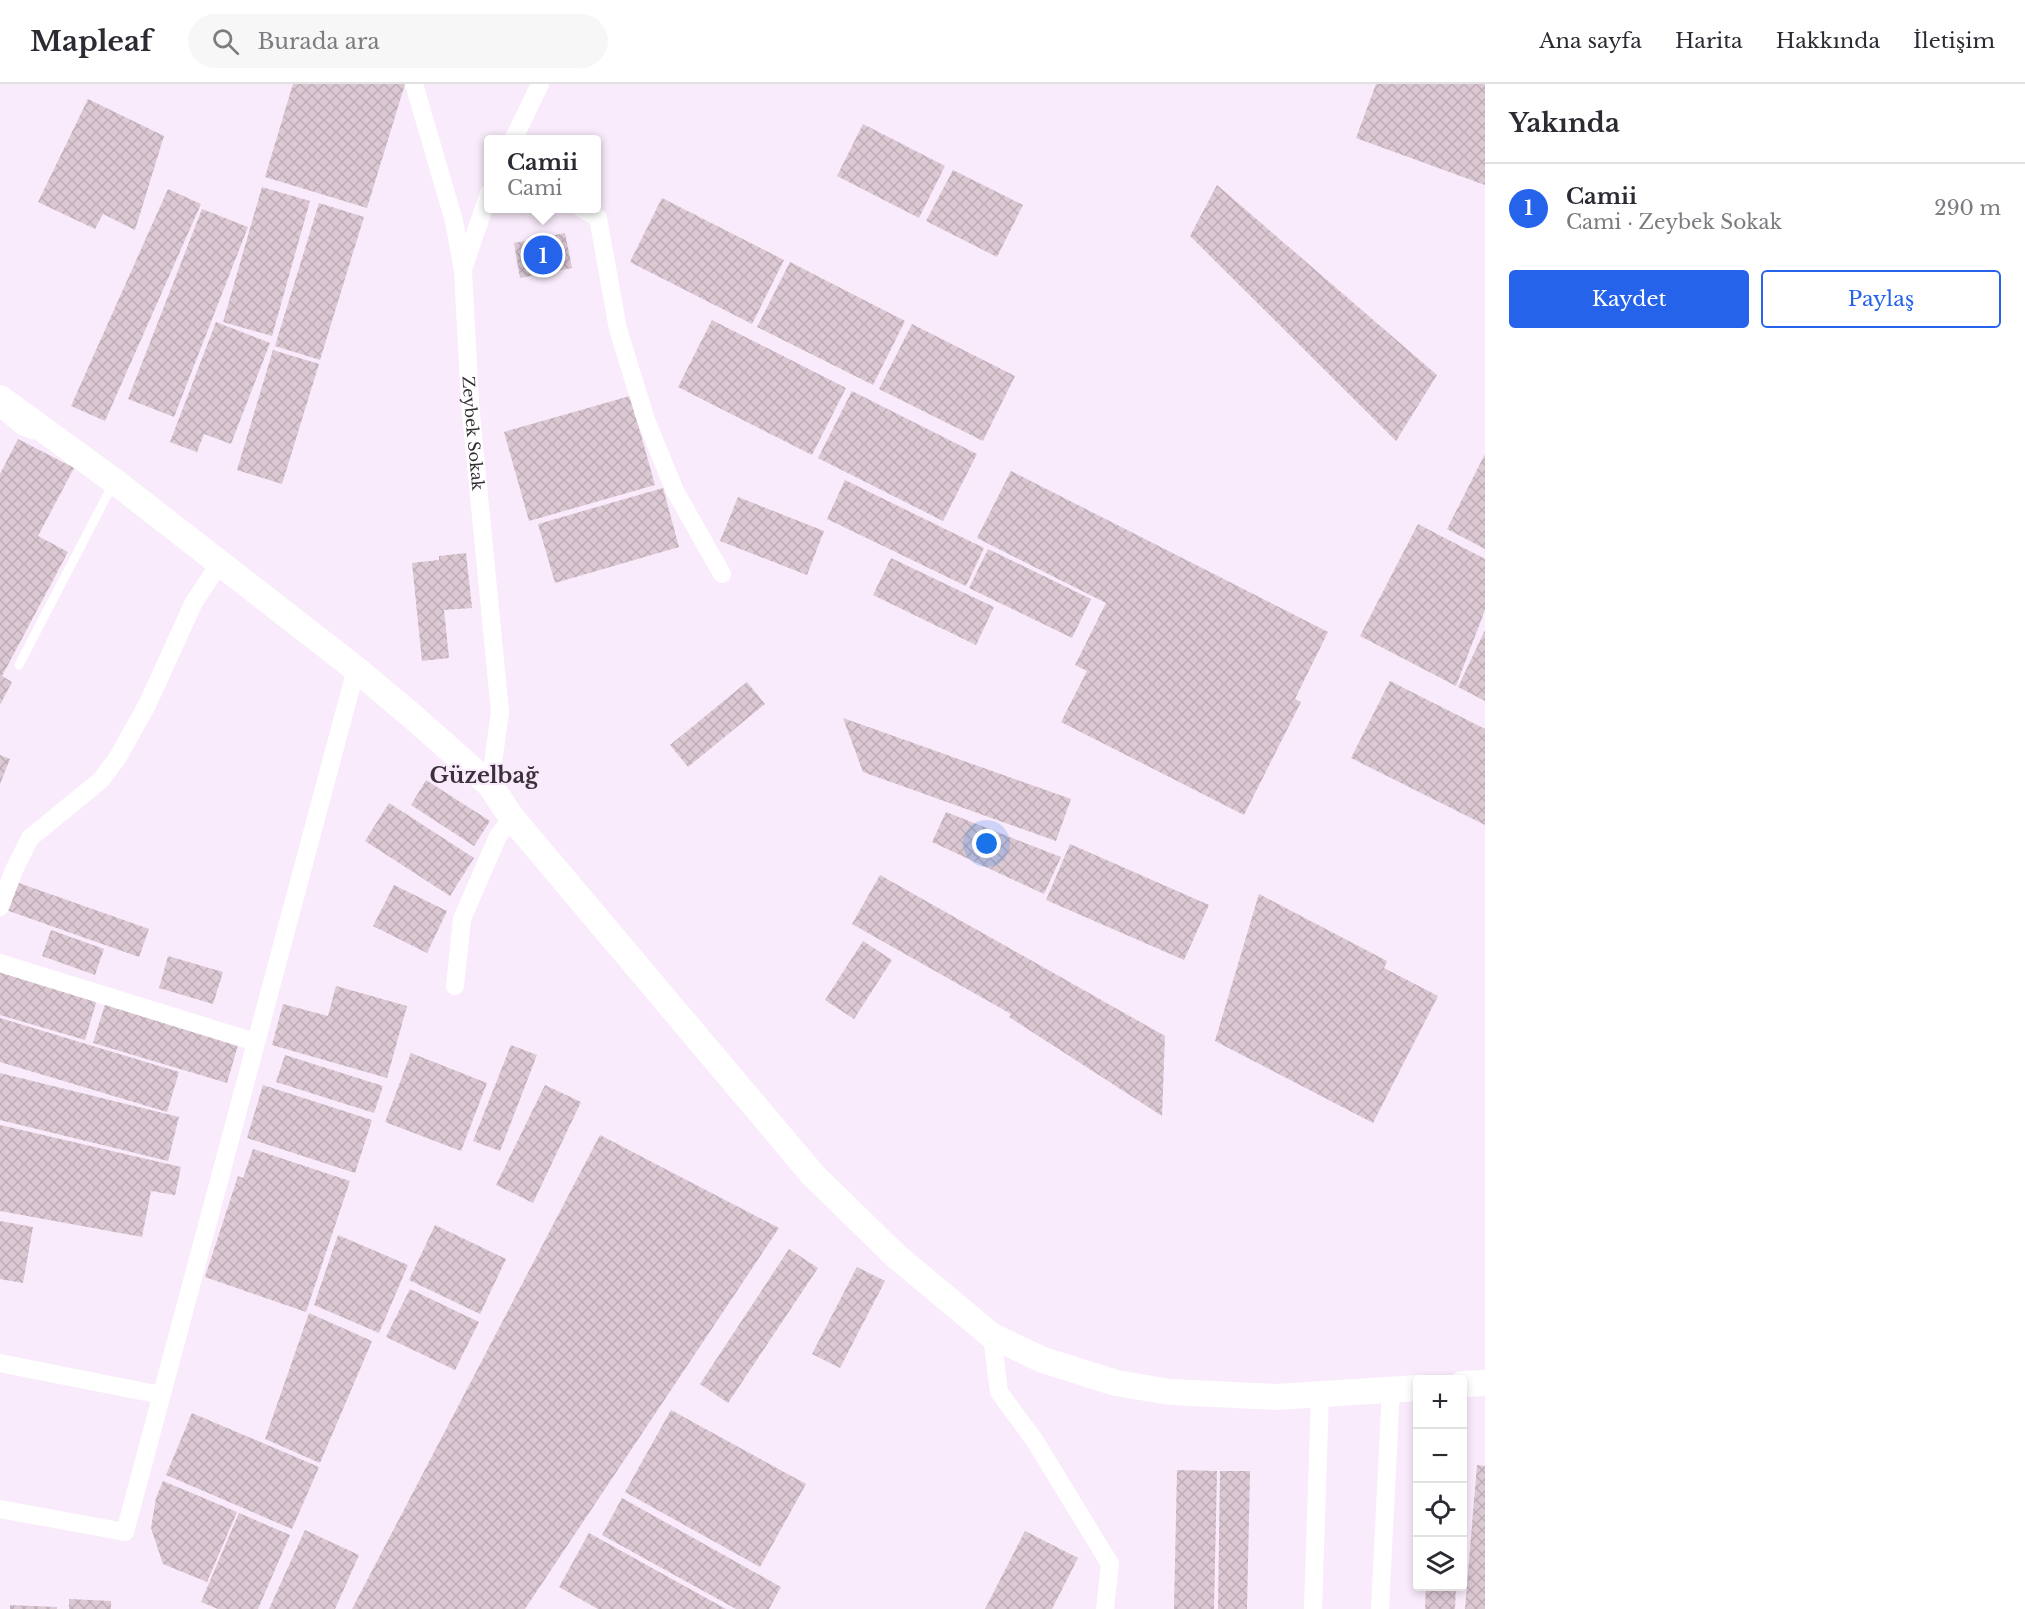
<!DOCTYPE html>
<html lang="tr">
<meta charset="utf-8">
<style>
body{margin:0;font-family:"Libre Baskerville",serif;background:#f7f7f7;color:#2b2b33}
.controls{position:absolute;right:18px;bottom:18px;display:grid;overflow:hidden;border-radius:6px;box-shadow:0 3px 9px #0003}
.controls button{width:54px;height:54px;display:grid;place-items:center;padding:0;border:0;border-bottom:2px solid #e1e1e2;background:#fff;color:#2b2b33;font:30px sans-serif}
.you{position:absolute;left:987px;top:760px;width:21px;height:21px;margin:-15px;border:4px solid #fff;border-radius:50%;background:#1a73e8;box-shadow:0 0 0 9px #1a73e833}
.badge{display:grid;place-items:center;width:39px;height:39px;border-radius:50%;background:#2563eb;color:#fff;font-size:20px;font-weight:700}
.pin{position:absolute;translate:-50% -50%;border:3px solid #fff;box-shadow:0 2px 6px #0006}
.popup{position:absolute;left:484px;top:51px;width:117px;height:78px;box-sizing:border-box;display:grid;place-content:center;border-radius:6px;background:#fff;filter:drop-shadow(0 2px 4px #0005);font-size:20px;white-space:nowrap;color:#7c7c81}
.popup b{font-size:22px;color:#2b2b33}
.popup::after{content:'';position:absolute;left:50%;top:100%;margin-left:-12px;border:12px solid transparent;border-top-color:#fff}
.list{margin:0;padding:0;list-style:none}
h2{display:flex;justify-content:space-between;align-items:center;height:78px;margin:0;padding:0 24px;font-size:26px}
h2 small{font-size:20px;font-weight:400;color:#7c7c81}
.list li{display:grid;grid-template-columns:39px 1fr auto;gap:18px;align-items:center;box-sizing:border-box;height:90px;padding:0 24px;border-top:2px solid #e1e1e2}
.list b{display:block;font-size:22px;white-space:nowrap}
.list p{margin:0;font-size:20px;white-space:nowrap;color:#7c7c81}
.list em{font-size:20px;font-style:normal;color:#7c7c81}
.actions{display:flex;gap:12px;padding:18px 24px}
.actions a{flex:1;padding:14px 0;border:2px solid #2563eb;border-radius:6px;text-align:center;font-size:21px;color:#2563eb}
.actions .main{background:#2563eb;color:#fff}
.icon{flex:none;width:33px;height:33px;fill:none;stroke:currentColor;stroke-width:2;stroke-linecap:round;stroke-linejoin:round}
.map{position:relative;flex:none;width:1485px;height:1525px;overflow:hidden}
header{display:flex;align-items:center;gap:36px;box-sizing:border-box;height:84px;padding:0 30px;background:#fff;border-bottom:2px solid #e1e1e2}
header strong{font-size:28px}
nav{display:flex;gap:33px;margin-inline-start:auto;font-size:21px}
.search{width:420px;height:54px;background:#f7f7f7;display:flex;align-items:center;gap:15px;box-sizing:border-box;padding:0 21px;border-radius:33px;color:#7c7c81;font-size:22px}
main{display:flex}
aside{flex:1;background:#fff}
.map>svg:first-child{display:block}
.building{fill:url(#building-cross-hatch)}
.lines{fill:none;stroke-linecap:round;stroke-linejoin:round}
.lane{stroke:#fff;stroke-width:9}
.street{stroke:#fff;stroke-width:18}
.secondary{stroke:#fff;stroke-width:26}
.labels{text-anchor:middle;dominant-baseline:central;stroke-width:4.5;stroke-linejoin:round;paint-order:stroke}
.street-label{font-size:16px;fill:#332e34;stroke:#f9ebfb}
.district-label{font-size:22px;font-weight:bold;fill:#3c303d;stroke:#f9ebfb}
</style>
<header>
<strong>Mapleaf</strong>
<div class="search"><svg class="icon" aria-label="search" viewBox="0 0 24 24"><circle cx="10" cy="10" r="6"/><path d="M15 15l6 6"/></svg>Burada ara</div>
<nav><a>Ana sayfa</a><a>Harita</a><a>Hakkında</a><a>İletişim</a></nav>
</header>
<main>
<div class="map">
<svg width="1485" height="1525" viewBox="0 0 1485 1525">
<defs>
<pattern id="building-cross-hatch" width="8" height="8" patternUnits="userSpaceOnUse" patternTransform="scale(1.5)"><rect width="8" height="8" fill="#dcc8d3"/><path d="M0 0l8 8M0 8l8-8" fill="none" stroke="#bdacb6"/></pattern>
</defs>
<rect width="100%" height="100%" fill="#f9ebfb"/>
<!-- building -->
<path class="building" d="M293,0h112l-38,124 -102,-31z
M1376,0h109v101l-129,-47z
M88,15l76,37 -29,94 -32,-16 -8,15 -57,-27z
M863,40l82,42 -26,52 -82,-42z
M953,86l70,35 -26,52 -71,-36z
M1217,101l220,190 -41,66 -206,-205z
M262,103l48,14 -38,135 -49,-14z
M168,105l33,15 -96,217 -34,-15z
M662,114l122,62 -32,64 -122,-62z
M319,119l45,14 -44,143 -45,-14z
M202,125l46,18 -74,190 -46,-18z
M565,149l7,35 -52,10 -6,-35z
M790,178l115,59 -32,64 -116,-58z
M712,236l134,68 -34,67 -134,-68z
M216,238l54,21 -39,101 -27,-10 -7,18 -27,-10z
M912,240l103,52 -32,65 -104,-52z
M273,266l46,14 -37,120 -45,-14z
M852,307l125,63 -34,67 -125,-63z
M630,312l25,89 -126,36 -25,-89z
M18,355l56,29 -36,68 30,16 -66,124 10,6 -12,23v-231z
M1485,370v95l-38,-20z
M1011,387l317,161 -33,67 6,3 -57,113 -183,-93 26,-51 -12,-6 31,-62 -129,-65z
M845,396l139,68 -18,38 -139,-67z
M663,404l16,59 -124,36 -17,-59z
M738,413l86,34 -17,44 -87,-34z
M1418,440l67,35v51l-29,76 -96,-50z
M988,465l103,50 -19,39 -103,-50z
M466,469l6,55 -28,2 5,48 -27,3 -10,-98 27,-3v-4z
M891,474l103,49 -18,38 -103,-50z
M1485,546v71l-27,-14z
M1390,597l95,48v96l-134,-67z
M747,598l18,22 -77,63 -18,-22z
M843,634l228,81 -15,42 -193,-69z
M0,671l10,4 -10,25z
M426,696l64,41 -16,25 -63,-41z
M389,719l85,55 -24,38 -85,-55z
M946,728l115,45 -17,37 -112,-52z
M1070,760l139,61 -25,55 -138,-60z
M880,791l285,161 -3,80 -153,-99 2,-3 -159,-90z
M16,798l133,47 -10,28 -133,-47z
M394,801l53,26 -20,42 -54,-27z
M1259,810l128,67 -3,7 54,28 -65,127 -158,-82z
M51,846l53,19 -9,26 -53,-19z
M863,857l29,19 -38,59 -29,-19z
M168,872l55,16 -10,32 -54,-16z
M0,883l98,29 -13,44 -85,-25z
M336,902l71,20 -20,72 -115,-33 11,-41 45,12z
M107,914l133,40 -13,45 -134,-40z
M0,934l179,54 -12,40 -167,-50z
M511,961l26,10 -37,96 -27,-10z
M411,969l76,30 -26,68 -76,-29z
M285,971l98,31 -9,27 -98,-31z
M0,989l179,44 -11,44 -168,-41z
M263,1001l109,35 -17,53 -108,-35z
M545,1001l36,17 -48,101 -37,-18z
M0,1041l181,42 -6,28 -24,-4 -9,46 -142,-26z
M600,1051l179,93 -254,381h-173z
M253,1065l97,32 -44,131 -101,-35 33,-101 5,2z
M0,1137l33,6 -10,56 -23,-4z
M435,1141l71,34 -26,55 -71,-34z
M338,1151l70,30 -29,68 -65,-28z
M789,1165l29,19 -90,135 -28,-19z
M857,1183l28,14 -45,87 -28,-14z
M410,1205l69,33 -24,48 -69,-33z
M309,1229l63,28 -52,122 -55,-24z
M671,1326l135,74 -46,83 -135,-75z
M192,1329l127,54 -27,62 -126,-54z
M1477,1381l8,1v143h-20z
M1177,1386l40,1 -3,138h-40z
M1220,1387h30l-3,138h-29z
M163,1397l74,31 -30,70 -44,-18 -12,-36 5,-30z
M622,1414l159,89 -12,22h-33l-134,-74z
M239,1429l51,22 -32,74h-40l-17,-7z
M305,1446l54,25 -24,54h-66z
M1025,1447l53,27 -26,51h-67z
M589,1449l137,76h-128l-39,-22z
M1426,1502h30l-1,23h-30z
M69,1515l42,2v8h-42z
M10,1521l47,2v2h-47z"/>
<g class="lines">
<!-- lane -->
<path class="lane" d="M0,329l20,17 13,5
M19,581l94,-181"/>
<!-- street -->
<g class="street">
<path id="s1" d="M414,0l40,137 9,50 7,132 30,309 -10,73"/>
<path d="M513,56l27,-56"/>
<path d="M581,124l17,10 20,111 28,91 29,71 47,83"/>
<path d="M463,185l26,-76"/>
<path d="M0,823l14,-37 16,-32 71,-58 17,-23 29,-52 47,-103 26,-39"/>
<path d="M0,879l255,79"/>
<path d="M455,902l7,-67 36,-83 14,-18"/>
<path d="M992,1252l7,56 36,49 75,123 -5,45"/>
<path d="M0,1279l161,32"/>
<path d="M0,1425l125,23 231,-863"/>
<path d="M1313,1525l7,-214"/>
<path d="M1380,1525l11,-220"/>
</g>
<!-- secondary -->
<path class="secondary" d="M0,314l114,83 242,188 56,47 78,69 22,33 301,357 83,81 96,80 51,24 73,23 54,9 106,5 142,-9
M1462,1300l23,-1"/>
</g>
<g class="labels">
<!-- street labels -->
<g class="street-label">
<text stroke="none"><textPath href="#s1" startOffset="356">Zeybek Sokak</textPath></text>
</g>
<!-- district labels -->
<g class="district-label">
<text x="484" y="691">Güzelbağ</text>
</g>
</g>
</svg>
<div class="controls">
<button>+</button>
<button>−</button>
<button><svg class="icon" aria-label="locate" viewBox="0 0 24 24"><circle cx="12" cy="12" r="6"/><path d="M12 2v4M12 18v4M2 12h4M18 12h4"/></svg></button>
<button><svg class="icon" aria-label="layers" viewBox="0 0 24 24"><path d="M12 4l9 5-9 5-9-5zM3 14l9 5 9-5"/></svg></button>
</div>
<div class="you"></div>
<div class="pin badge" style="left:543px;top:171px">1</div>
<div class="popup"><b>Camii</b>Cami</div>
</div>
<aside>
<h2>Yakında<small></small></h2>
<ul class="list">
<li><span class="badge">1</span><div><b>Camii</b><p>Cami · Zeybek Sokak</p></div><em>290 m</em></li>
</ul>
<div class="actions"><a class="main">Kaydet</a><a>Paylaş</a></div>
</aside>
</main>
